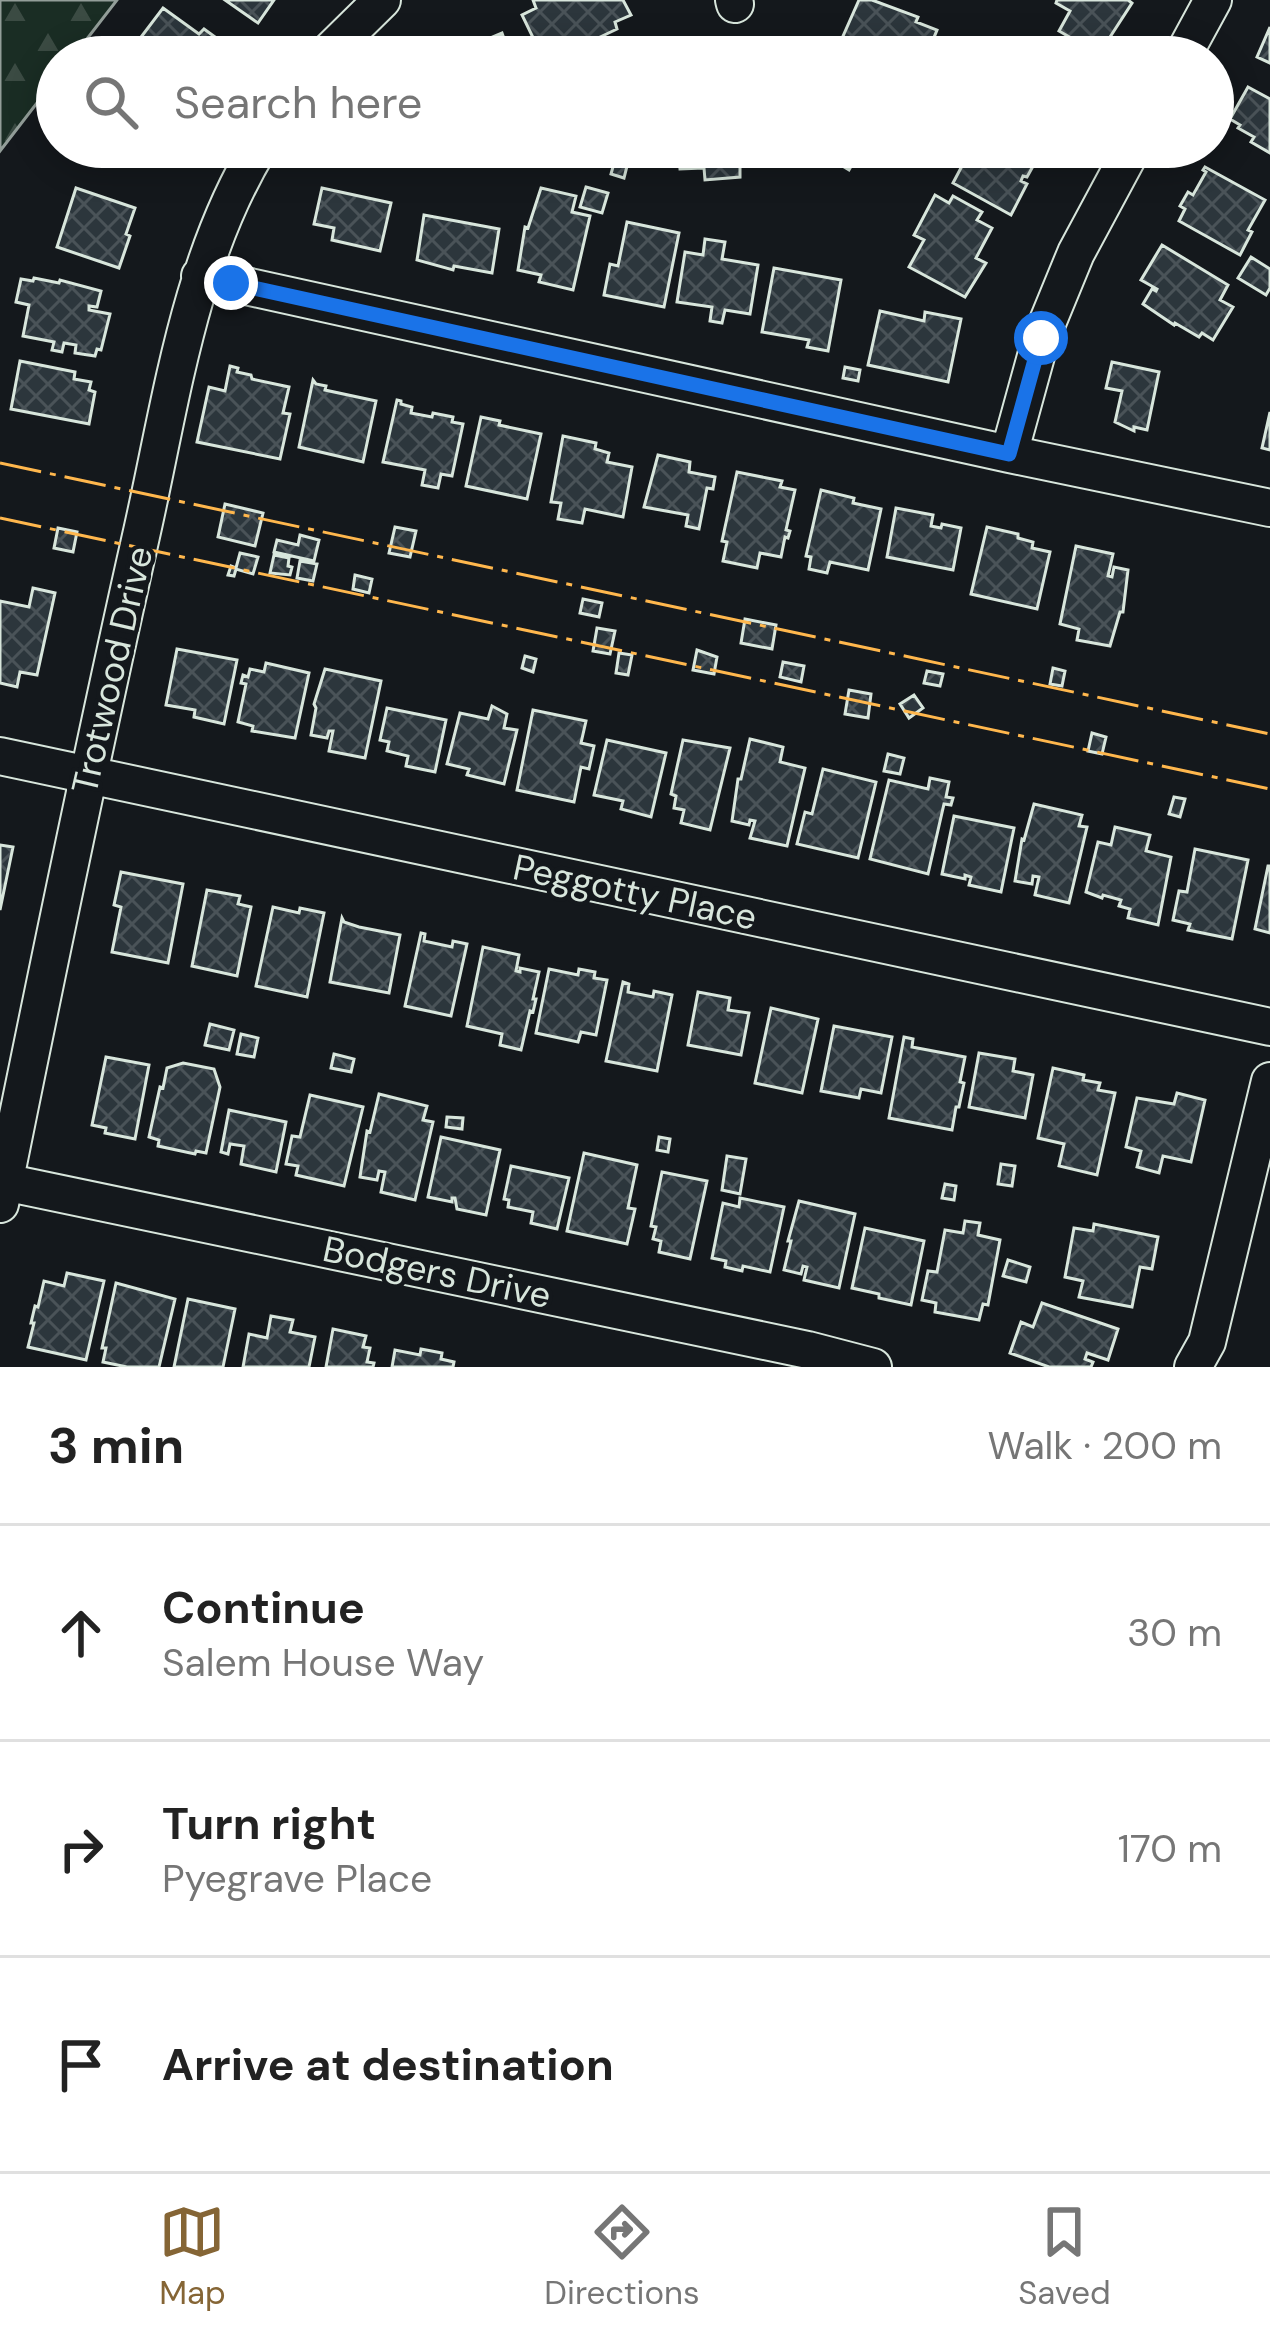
<!DOCTYPE html>
<meta charset="utf-8">
<style>
body{margin:0;font-family:"DM Sans",sans-serif;background:#f2f2f2;color:#222}
.stop{position:absolute;width:36px;height:36px;margin:-27px;border:9px solid #1a73e8;border-radius:50%;background:#fff}
.stop.end{background:#1a73e8;border-color:#fff;box-shadow:0 3px 12px #0008}
.list{margin:0;padding:0;list-style:none}
h2{display:flex;justify-content:space-between;align-items:center;height:156px;margin:0;padding:0 48px;font-size:51px}
h2 small{font-size:39px;font-weight:400;color:#767676}
.list li{display:grid;grid-template-columns:78px 1fr auto;gap:36px;align-items:center;box-sizing:border-box;height:216px;padding:0 48px;border-top:3px solid #e0e0e0}
.list b{display:block;font-size:45px;white-space:nowrap}
.list p{margin:0;font-size:39px;white-space:nowrap;color:#767676}
.list em{font-size:39px;font-style:normal;color:#767676}
.icon{flex:none;width:66px;height:66px;fill:none;stroke:currentColor;stroke-width:2;stroke-linecap:round;stroke-linejoin:round}
.map{position:relative;flex:none;width:1270px;height:1367px;overflow:hidden}
.search{position:absolute;background:#fff;box-shadow:0 6px 30px #0003;left:36px;right:36px;top:36px;height:132px;display:flex;align-items:center;gap:30px;box-sizing:border-box;padding:0 42px;border-radius:66px;color:#767676;font-size:45px}
.sheet{height:804px;background:#fff}
nav{display:flex;justify-content:space-around;align-items:center;box-sizing:border-box;height:168px;border-top:3px solid #e0e0e0;background:#fff;font-size:33px;color:#767676}
nav a{display:grid;justify-items:center;gap:6px}
nav .on{color:#856535}
.map>svg:first-child{display:block}
.forest{fill:url(#forest-firs);stroke:#939e99;stroke-width:3}
.building{fill:url(#building-cross-hatch);stroke:#d8e6dc;stroke-width:3}
.lines{fill:none;stroke-linecap:round;stroke-linejoin:round}
.minor-casing{stroke:#d8e6dc;stroke-width:40}
.minor{stroke:#14181c;stroke-width:36}
.power{stroke:#ffb74d;stroke-width:3;stroke-dasharray:42 9 6 9;stroke-linecap:butt}
.route{stroke:#1a73e8;stroke-width:15}
.labels{text-anchor:middle;dominant-baseline:central;stroke-width:9;stroke-linejoin:round;paint-order:stroke}
.street-label{font-size:36px;fill:#d8e6dc;stroke:#14181c}
</style>
<div class="map">
<svg width="1270" height="1367" viewBox="0 0 1270 1367">
<defs>
<pattern id="forest-firs" width="22" height="20" patternUnits="userSpaceOnUse" patternTransform="scale(3)"><rect width="22" height="20" fill="#1a2d24"/><path d="M5 1l3.5 6h-7zM16 11l3.5 6h-7z" fill="#3b4b43"/></pattern>
<pattern id="building-cross-hatch" width="8" height="8" patternUnits="userSpaceOnUse" patternTransform="scale(3)"><rect width="8" height="8" fill="#2c363c"/><path d="M0 0l8 8M0 8l8-8" fill="none" stroke="#4a5358"/></pattern>
</defs>
<rect width="100%" height="100%" fill="#14181c"/>
<!-- forest -->
<path class="forest" d="M0,0h117l-44,57h-16v20l-57,74z"/>
<!-- building -->
<path class="building" d="M225,0h49l-16,23z
M533,0h90l8,15 -16,7 2,7 -57,27 -5,-11 -15,7 -18,-37 14,-7z
M859,0h13l46,17 -2,5 21,8 -11,27h-78l-12,-5z
M1057,0h71l4,3 -33,51 -40,-23 11,-20 -14,-8z
M163,8l36,26 5,-5 25,18 -7,10h-87l-6,-4z
M1270,27v36l-13,-6z
M502,33l6,17 -11,5 -7,-17z
M613,43l10,14h-29z
M530,47l4,10h-30z
M1248,87l22,12v54l-19,-11 3,-5 -16,-9 2,-3 -10,-6z
M109,147h52l-10,19 -12,-7 -3,6 -28,-16z
M678,147h78l1,16 -17,1v13l-35,3 -1,-12 -24,1z
M811,147h51l-13,23z
M972,147h44l21,12 -10,18 -4,-1 -2,5 6,3 -16,31 -58,-32z
M614,163l13,3 -3,12 -13,-4z
M1205,167l60,33 -17,30 4,2 -12,23 -61,-34 6,-12 -5,-3 8,-14 5,3 13,-23 -3,-2z
M586,187l22,6 -6,20 -22,-6z
M76,188l59,20 -9,26 4,2 -11,32 -62,-21z
M322,188l69,15 -11,48 -48,-11 2,-12 -20,-4z
M541,188l35,8 -4,16 18,4 -17,74 -34,-8 2,-7 -23,-5 7,-43 3,1z
M935,195l14,8 4,-7 29,16 -5,8 15,8 -16,30 10,5 -21,34 -56,-30 15,-27 -10,-5z
M424,215l75,14 -7,44 -38,-7 -1,4 -36,-10z
M627,222l52,11 -15,74 -60,-12 6,-31 8,2z
M705,239l20,3 -3,17 36,6 -8,49 -25,-4 -3,13 -12,-2 2,-14 -35,-5 8,-50 18,3z
M1162,245l66,40 -8,15 13,7 -20,33 -11,-7 -3,4 -24,-14 -1,2 -31,-21 9,-15 4,2 1,-2 -16,-9z
M1251,257l19,12v19l-4,7 -28,-17z
M774,268l67,12 -13,71 -21,-4 2,-7 -47,-8z
M34,278l25,5 1,-3 41,11 -4,16 -8,-1v4l21,4 -9,36 -4,-1 -2,7 -20,-3 1,-8 -12,-2 -2,9 -10,-2 2,-8 -31,-6 6,-31 -13,-3 5,-23 12,2z
M880,311l44,10 1,-9 36,7 -13,63 -80,-17z
M20,361l55,11 -1,7 17,3 -2,8 6,2 -6,32 -78,-15z
M1112,362l47,10 -12,58 -13,-3v4l-19,-9 7,-31 -16,-3z
M230,366l8,2 -1,4 14,3 1,4 37,8 -6,26 7,1 -10,45 -83,-17 12,-55 16,4z
M845,367l15,3 -2,11 -15,-3z
M313,380l3,4 10,2 -1,4 51,11 -13,61 -64,-15z
M397,400l4,1v3l11,3 -1,6 21,4 1,-4 20,4 -1,5 11,2 -11,52 -11,-2 -3,14 -16,-3 3,-15 -42,-8z
M1270,412v38l-8,-2z
M481,417l19,4 -1,4 42,9 -14,65 -61,-13z
M563,436l33,7 -1,6 14,4 -2,9 25,5 -9,50 -38,-8 -3,14 -24,-4 3,-16 -10,-1z
M658,455l32,7 -1,10 26,5 -2,12 -6,-1 -8,41 -13,-3 2,-11 -44,-8z
M737,472l45,9 -2,6 15,3 -9,40 4,1 -2,7 -3,-1 -4,20 -21,-4 -3,15 -34,-7 4,-19 -5,-1z
M821,490l33,8 -1,5 28,6 -13,61 -38,-8 -3,11 -18,-4 2,-12 -5,-1z
M225,504l38,9 -8,33 -37,-9z
M896,508l37,7 -2,11 10,2 1,-4 19,4 -8,42 -66,-13z
M395,527l21,4 -6,26 -21,-4z
M987,527l31,7v4l15,4 -1,6 18,4 -13,57 -66,-15z
M58,528l19,4 -4,20 -19,-4z
M300,535l19,5 -5,21 -40,-9 3,-12 21,5z
M1076,546l37,8 -5,22 4,1 2,-10 14,3 -5,42h-3l-10,34 -33,-6 2,-11 -19,-5z
M240,553l18,4 -5,17 -17,-5 -2,7 -6,-1 3,-9 5,2z
M274,555l15,3 -1,8 4,1 -2,8 -20,-2z
M300,561l17,3 -4,17 -16,-3z
M355,575l17,4 -3,14 -16,-4z
M33,588l22,5 -18,82 -17,-3 -3,15 -17,-4v-82l29,6z
M583,599l19,4 -3,14 -19,-4z
M745,619l31,6 -4,24 -31,-6z
M597,628l18,3 -5,23 -17,-3z
M177,649l60,11 -13,64 -30,-7 1,-7 -29,-5z
M697,650l20,7 -3,17 -21,-4z
M619,653l13,2 -4,20 -12,-2z
M525,656l11,3 -3,13 -11,-4z
M783,662l21,4 -3,16 -21,-5z
M266,663l43,10 -14,65 -43,-7 1,-5 -15,-4 8,-38 -5,-1 2,-8 5,2 2,-8 14,3z
M1053,668l12,3 -3,15 -12,-2z
M325,669l56,12 -16,77 -36,-7 4,-20h-4l-2,7 -16,-3 5,-27 -2,-4z
M927,671l16,3 -3,12 -16,-3z
M849,690l22,4 -3,24 -23,-4z
M914,695l9,13 -14,10 -9,-14z
M492,706l15,8 -3,14 13,2 -13,54 -37,-9 2,-6 -22,-5 13,-51 28,6z
M387,708l59,12 -11,52 -29,-6 2,-10 -21,-5 2,-9 -9,-2z
M533,710l53,11 -5,22 13,3 -5,23 -8,-2 -7,35 -57,-12z
M1092,733l14,4 -4,17 -14,-3z
M750,739l33,8 -3,15 25,6 -18,78 -37,-8 5,-17 -5,-1 -1,5 -17,-4 6,-42h3z
M607,740l59,13 -15,64 -30,-8 2,-8 -29,-6z
M683,740l47,8 -20,82 -29,-7 3,-13 -10,-2 2,-12 -5,-2z
M888,754l16,4 -4,16 -16,-3z
M823,769l53,13 -18,76 -61,-14 8,-32 7,2z
M930,778l19,4 -3,15 7,1 -2,7 -7,-1 -16,70 -58,-15 19,-79 39,9z
M1174,797l11,2 -5,18 -11,-3z
M1034,804l48,11 -3,11 8,1 -18,76 -34,-8 4,-18 -6,-1 -1,8 -17,-3 7,-42 2,1z
M954,816l60,12 -13,64 -32,-7 2,-8 -6,-2v4l-23,-5z
M1115,827l35,8 -4,16 25,6 -13,68 -30,-7 2,-9 -11,-3 2,-6 -18,-5 -1,3 -16,-6 12,-50 13,3z
M0,845l13,2 -13,63z
M1195,849l53,11 -16,79 -44,-9 2,-6 -17,-4 6,-29 8,1z
M1268,866h2v67l-15,-4z
M121,872l62,12 -15,79 -56,-11 9,-45 -7,-2z
M207,890l33,6 -2,8 13,3 -14,69 -45,-10z
M273,907l26,6 1,-5 24,5 -17,84 -51,-11z
M342,918l2,4 15,5 41,8 -11,58 -59,-11z
M421,933l4,1 -1,7 28,6 1,-6 14,3 -16,72 -46,-10z
M483,947l36,8 -3,16 4,1v-4l19,4 -6,27h3l-3,13 -3,-1 -9,39 -21,-5 2,-11 -35,-8z
M549,969l29,6 1,-6 16,3 -1,6 13,2 -11,55 -15,-3 -3,10 -42,-9z
M623,982l6,2 -1,8 25,5 1,-6 18,4 -15,76 -51,-10z
M698,992l32,6 -2,12 21,3 -8,42 -53,-10z
M771,1008l47,11 -16,74 -47,-10z
M210,1024l24,6 -5,20 -24,-5z
M834,1026l58,11 -11,56 -20,-4 -2,9 -38,-7z
M241,1034l17,4 -4,19 -17,-3z
M904,1037l9,2 -1,8 53,10 -5,25 4,1 -5,24h-3l-4,23 -63,-12z
M979,1053l36,6 -2,12 20,4 -8,43 -56,-11z
M334,1054l20,5 -3,13 -20,-4z
M106,1057l43,8 -14,74 -30,-6 1,-5 -14,-3z
M183,1063l31,6 6,18 -14,66 -10,-2 -1,3 -37,-8 1,-6 -10,-3 11,-50 3,1 4,-20z
M1053,1068l31,7 -1,5 17,3 -2,7 17,3 -18,82 -38,-9 5,-22 -26,-6z
M1177,1093l28,7 -14,62 -28,-6 -4,17 -22,-6 4,-16 -15,-4 11,-49 37,6z
M379,1094l48,12 -4,14 10,2 -18,78 -34,-8 4,-20 -6,-1 -2,9 -17,-3 7,-46 3,1z
M310,1095l53,12 -19,79 -48,-11 2,-9 -12,-2 6,-28 8,1z
M229,1110l57,12 -10,50 -35,-8 3,-18 -14,-2 -2,10 -7,-2z
M447,1117l16,1 -1,11 -16,-2z
M441,1137l59,13 -14,65 -29,-6 -2,-11h-3v4l-24,-5z
M659,1137l11,2 -2,13 -11,-2z
M584,1153l53,12 -9,43 7,1 -8,35 -60,-13z
M727,1156l19,3 -6,35 -18,-4z
M1001,1164l14,2 -3,20 -14,-2z
M511,1166l58,12 -12,51 -26,-6 2,-11 -25,-5 1,-7 -5,-1z
M662,1172l45,9 -17,78 -31,-7 2,-11 -8,-2 3,-12 -5,-1z
M945,1184l11,2 -2,14 -12,-2z
M740,1198l44,9 -14,65 -27,-6 -1,5 -17,-4 1,-6 -14,-3 11,-55 16,4z
M799,1201l56,13 -16,74 -35,-8 3,-13 -4,-1 -2,8 -17,-4 7,-29h-3z
M965,1221l15,2 -2,12 22,5 -12,65 -5,-1 -4,16 -44,-8 1,-9 -14,-3 6,-29 9,1 8,-42 18,3z
M1094,1224l64,13 -6,32 -12,-2 -8,40 -53,-10 4,-16 -18,-4 9,-49 19,3z
M865,1228l59,13 -13,64 -32,-7v-4l-27,-6z
M1008,1260l22,7 -4,15 -23,-6z
M67,1273l37,8 -18,79 -58,-13 6,-24h-3l4,-17 3,1 6,-26 20,5z
M116,1283l59,16 -16,68h-32l-24,-5 3,-14h-4z
M188,1299l47,10 -12,58h-49z
M1042,1303l76,26 -10,31 -21,-7 -2,6 8,3 -2,5h-42l-39,-14 11,-31 12,5z
M271,1316l22,4 -3,12 25,5 -6,30h-66l6,-33 18,4z
M333,1329l33,7 -3,11 7,1 -3,14 7,1 -1,4h-47z
M421,1349l21,4 -1,6 13,3 -1,5h-61l3,-17 25,5z"/>
<g class="lines">
<defs>
<path id="minor" d="M734,0l1,4
M324,57l58,-57
M1182,57l31,-57
M200,276l809,178 261,54
M1009,454l32,-116 35,-85 57,-106
M0,756l1270,271
M0,1181l808,169 65,17
M0,1204c45,-223 91,-446 141,-668 30,-132 47,-272 118,-389
M1193,1367l14,-25 63,-261"/>
</defs>
<!-- minor casing -->
<use href="#minor" class="minor-casing"/>
<!-- minor -->
<use href="#minor" class="minor"/>
<!-- power -->
<path class="power" d="M0,463l1270,271
M0,518l1270,271"/>
</g>
<g class="lines">
<!-- route -->
<path class="route" d="M231,283l778,171 32,-116"/>
</g>
<g class="labels">
<!-- street labels -->
<g class="street-label">
<text transform="translate(112 670) rotate(-77)">Trotwood Drive</text>
<text transform="translate(635 892) rotate(12)">Peggotty Place</text>
<text transform="translate(437 1272) rotate(12)">Bodgers Drive</text>
</g>
</g>
</svg>
<div class="stop" style="left:1041px;top:338px"></div>
<div class="stop end" style="left:231px;top:283px"></div>
<div class="search"><svg class="icon" aria-label="search" viewBox="0 0 24 24"><circle cx="10" cy="10" r="6"/><path d="M15 15l6 6"/></svg>Search here</div>
</div>
<section class="sheet">
<h2>3 min<small>Walk · 200 m</small></h2>
<ul class="list">
<li><svg class="icon" aria-label="ahead" viewBox="0 0 24 24"><path d="M12 20V5M6 11l6-6 6 6"/></svg><div><b>Continue</b><p>Salem House Way</p></div><em>30 m</em></li>
<li><svg class="icon" aria-label="right" viewBox="0 0 24 24"><path d="M7 20v-9h11M14 6l5 5-5 5"/></svg><div><b>Turn right</b><p>Pyegrave Place</p></div><em>170 m</em></li>
<li><svg class="icon" aria-label="arrive" viewBox="0 0 24 24"><path d="M6 21V4h12l-3 4 3 4H6"/></svg><div><b>Arrive at destination</b></div></li>
</ul>
</section>
<nav>
<a class="on"><svg class="icon" aria-label="map" viewBox="0 0 24 24"><path d="M3 6l6-2 6 2 6-2v14l-6 2-6-2-6 2zM9 4v14M15 6v14"/></svg>Map</a>
<a><svg class="icon" aria-label="directions" viewBox="0 0 24 24"><path d="M12 3l9 9-9 9-9-9zM9 14v-3h6M13 9l2 2-2 2"/></svg>Directions</a>
<a><svg class="icon" aria-label="saved" viewBox="0 0 24 24"><path d="M7 4h10v16l-5-4-5 4z"/></svg>Saved</a>
</nav>
